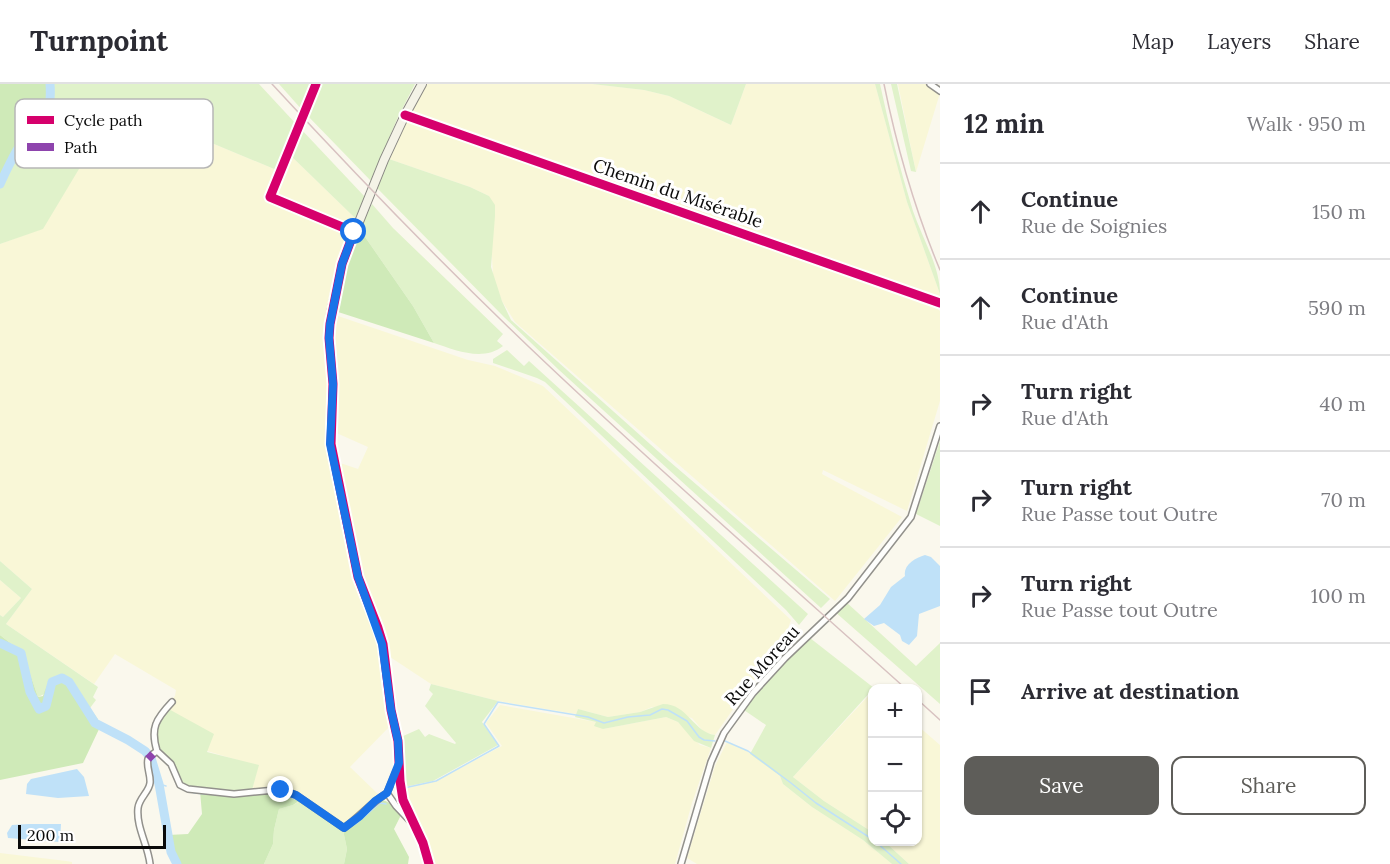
<!DOCTYPE html>
<meta charset="utf-8">
<style>
body{margin:0;font-family:Lora,serif;background:#f2f2f3;color:#2b2b33}
.controls{position:absolute;right:18px;bottom:18px;display:grid;overflow:hidden;border-radius:12px;box-shadow:0 2px 4px #0004}
.controls button{width:54px;height:54px;display:grid;place-items:center;padding:0;border:0;border-bottom:2px solid #e1e1e2;background:#fff;color:#2b2b33;font:30px sans-serif}
.scale{position:absolute;left:18px;bottom:15px;width:148px;box-sizing:border-box;padding-left:6px;border:3px solid #0a0a0a;border-top:0;font-size:16px;line-height:21px;white-space:nowrap;color:#0a0a0a;-webkit-text-stroke:4px #fff;paint-order:stroke}
.stop{position:absolute;width:18px;height:18px;margin:-14px;border:4px solid #1a73e8;border-radius:50%;background:#fff}
.stop.end{background:#1a73e8;border-color:#fff;box-shadow:0 2px 6px #0008}
.list{margin:0;padding:0;list-style:none}
h2{display:flex;justify-content:space-between;align-items:center;height:78px;margin:0;padding:0 24px;font-size:26px}
h2 small{font-size:20px;font-weight:400;color:#7c7c81}
.list li{display:grid;grid-template-columns:39px 1fr auto;gap:18px;align-items:center;box-sizing:border-box;height:96px;padding:0 24px;border-top:2px solid #e1e1e2}
.list b{display:block;font-size:22px;white-space:nowrap}
.list p{margin:0;font-size:20px;white-space:nowrap;color:#7c7c81}
.list em{font-size:20px;font-style:normal;color:#7c7c81}
.actions{display:flex;gap:12px;padding:18px 24px}
.actions a{flex:1;padding:14px 0;border:2px solid #5e5d59;border-radius:12px;text-align:center;font-size:21px;color:#5e5d59}
.actions .main{background:#5e5d59;color:#fff}
.icon{flex:none;width:33px;height:33px;fill:none;stroke:currentColor;stroke-width:2;stroke-linecap:round;stroke-linejoin:round}
.map{position:relative;flex:none;width:940px;height:780px;overflow:hidden}
header{display:flex;align-items:center;gap:36px;box-sizing:border-box;height:84px;padding:0 30px;background:#fff;border-bottom:2px solid #e1e1e2}
header strong{font-size:28px}
nav{display:flex;gap:33px;margin-inline-start:auto;font-size:21px}
main{display:flex}
aside{flex:1;background:#fff}
.map>svg:first-child{display:block}
.farmland{fill:#f9f7d7}
.green{fill:#e0f2ca}
.forest{fill:#cfeab8}
.water{fill:#bfe1f8}
.lines{fill:none;stroke-linecap:round;stroke-linejoin:round}
.stream{stroke:#bfe1f8;stroke-width:1.5}
.river{stroke:#bfe1f8;stroke-width:9}
.street-casing{stroke:#92918c;stroke-width:8}
.secondary-casing{stroke:#898883;stroke-width:10}
.street{stroke:#fefefc;stroke-width:5}
.secondary{stroke:#f4f3e7;stroke-width:8}
.rail{stroke:#d8c2c1;stroke-width:1.5}
.quiet{stroke:#8e44ad;stroke-width:8;stroke-dasharray:15 8;stroke-linecap:butt}
.cycleway-casing{stroke:#fff;stroke-width:13}
.cycleway{stroke:#d6006c;stroke-width:9}
.route{stroke:#1a73e8;stroke-width:8}
.labels{text-anchor:middle;dominant-baseline:central;stroke-width:6;stroke-linejoin:round;paint-order:stroke}
.street-label{font-size:18px;fill:#0a0a0a;stroke:#fff}
.key{fill:#fff;stroke:#b6b6b6;stroke-width:1.5}
.key-label{font-size:16px;fill:#0a0a0a}
</style>
<header>
<strong>Turnpoint</strong>
<nav><a>Map</a><a>Layers</a><a>Share</a></nav>
</header>
<main>
<div class="map">
<svg width="940" height="780" viewBox="0 0 940 780">
<rect width="100%" height="100%" fill="#faf8ed"/>
<!-- farmland -->
<path class="farmland" d="M426,0h166l52,6 25,6 62,29 15,-41h129l32,118 33,92v6l-12,1 12,10v90l-33,110 -84,-41 -1,4 80,43 -67,84 -320,-279 -13,-21 -9,-25 -4,-80 -19,-9 -81,-28 18,-40 93,30 -92,-34z
M898,0h28l14,9 -24,79z
M118,20l161,67 -11,27 81,35 -9,20 -12,51 -2,30 3,57 -3,39 1,17 28,133 21,54 15,91 -41,42 28,27 -34,30 -40,-29 -12,-6 -19,-2 -21,3 6,-24 -51,-15 -42,-44 10,-11 1,-6 -61,-36 -21,30 -88,-60 26,-35 -32,-28v-317l43,-16z
M289,70l66,64 -4,10 -78,-32v-3z
M338,232l130,44 27,6 48,20 248,234 -13,37 -30,31 -33,47 -11,-3 -12,-14 -40,-11 -12,5 -32,5 -30,-8 -2,5 -78,-13 -67,-17 -44,-29 -27,-87 -23,-106 21,7 10,-22 -36,-16v-87l2,-26z
M0,496l21,18 -18,19 -3,-2z
M872,608v140l-48,-31 -31,-24z
M500,621l96,17 7,7 63,-12 12,5 22,23 11,3 -19,55 -17,61h-242l-29,-75 32,-8 66,-35 -16,-23z
M918,642l22,19v119h-31l-24,-22h33z
M727,658l20,9 33,25 3,8 29,23 51,33 29,24h-195l-10,-6 28,-92z
M0,769l66,8 6,1v2h-72z"/>
<!-- green -->
<path class="green" d="M51,0h208l38,41 -18,46 -161,-67 -75,125 -43,15v-57l22,-43 23,-25 6,-13z
M279,0h35l-11,27z
M318,0h97l-17,33 -27,64 -66,-68z
M592,0h154l-15,41 -62,-29 -25,-6z
M875,0h5c9,43 20,85 33,127 9,27 27,55 27,83l-33,-92z
M891,0h6l19,88 -5,-1z
M300,44l65,69 -10,21 -66,-64z
M389,75l81,28 19,9 6,9v11l-4,51 11,34 9,19 158,141 161,138 -9,9 -262,-238 -55,-53 -127,-129z
M372,120l21,24 110,106 -6,7 6,5c-20,16 -48,4 -69,-3l-21,-37 -50,-72h-6z
M507,266l17,16 5,-5 279,253 -9,11 -13,-15 -241,-228 -8,-4 -44,-15v-4z
M940,357v85l-24,-12z
M0,477l32,28 -26,35 92,63 -5,10 3,3 -6,8 8,11 -3,5 -24,-43 -33,16 -15,-44 -23,-18v-20l3,2 18,-19 -21,-18z
M845,517l71,65 24,-23v61l-106,-93z
M810,554l64,50 -81,89 31,24 48,31v10h13l24,22h-17l-29,-24 -51,-33 -29,-23 -3,-8 -30,-22 16,-29 -25,-17 44,-50z
M431,600l67,17 -16,21 16,23 -65,36 -29,6 -3,-50 18,-8 6,8 4,-3 26,10 1,-1 -31,-37 8,-12 -4,-4z
M663,620c25,0 30,28 52,31l-4,13 -17,-7 -16,-19 -12,-5 -63,12 -9,-3 2,-4 -21,-5 3,-8 30,8 32,-5z
M165,623l49,27 -7,18 52,13 -7,25c-16,2 -57,3 -70,-8 -3,-3 -3,-9 -5,-13 -5,-10 -11,-14 -19,-20l-6,-21z
M300,717l43,29 4,19 -3,15h-80l9,-20 1,-14 5,-21 14,-4z"/>
<!-- forest -->
<path class="forest" d="M0,0h50c3,38 -13,35 -30,61 -8,13 -14,26 -20,39z
M363,150l50,72 21,37 -99,-32 9,-47 12,-29z
M0,551l23,18 15,44 5,-1c5,-15 11,-28 28,-15l24,42 5,4 -17,36 -83,17z
M275,706l27,9 -9,6 -14,4 -5,21 -1,14 -9,20h-87l-6,-12 -3,-17 20,-1 14,-20 -2,-23 20,3z
M379,716c11,0 15,7 22,15l-7,14 15,28 -1,7h-64l3,-15 -4,-19 12,-7z"/>
<!-- water -->
<path class="water" d="M925,471l6,2 9,9v40l-21,8 -2,22 -8,9 -7,-4 -2,-6 -16,-12 -10,3 -10,-7 16,-14 11,-18 14,-11c-2,-11 10,-18 20,-21z
M77,685l7,8 5,19 -31,2 -32,-4 1,-10 4,-5z
M28,740h33l-1,18 -52,-4 -1,-5 5,-8z"/>
<g class="lines">
<!-- stream -->
<path class="stream" d="M725,657l23,10 43,32 25,20 56,36
M159,700l7,2
M404,704l32,-7 63,-35 -15,-22 14,-22 90,15 16,6 24,-6 22,-2 12,-6 6,1 19,11 12,16 5,3 11,1
M194,709l40,3
M268,709h11l22,8
M345,745l12,-6 23,-20 6,1
M876,758l25,22"/>
<!-- river -->
<path class="river" d="M0,100c6,-13 12,-26 20,-39 17,-26 33,-23 30,-61
M0,559l21,10 9,39 9,17 7,-3 6,-24 10,-4 7,4 26,41 33,17 17,11 6,7 8,26 12,68 6,12"/>
<defs>
<path id="street" d="M316,0l-46,113 84,35
M930,0l10,7
M405,31l535,188
M157,667c-7,-23 -1,-32 15,-49
M153,670l4,-3 14,13 9,21 8,4 46,5 41,-4 10,1 11,4 48,33c15,-11 27,-25 43,-35
M148,675c-2,8 3,16 2,24 -1,9 -11,15 -12,25 -2,19 10,37 12,56
M387,709l9,13 17,18
M387,709l11,-26
M681,780l30,-102 13,-29 29,-40 32,-35 63,-60 63,-81 29,-91"/>
<path id="secondary" d="M422,0l-17,31 -21,45 -42,104 -11,48 -2,26 4,46 -2,60 27,133 20,51 5,16 8,66 7,31 2,40 3,19 20,43 6,21"/>
</defs>
<!-- street casing -->
<use href="#street" class="street-casing"/>
<!-- secondary casing -->
<use href="#secondary" class="secondary-casing"/>
<!-- street -->
<use href="#street" class="street"/>
<!-- secondary -->
<use href="#secondary" class="secondary"/>
<!-- rail -->
<path class="rail" d="M272,0c83,90 168,178 257,263 123,117 250,228 376,341
M884,0c13,64 31,126 56,186
M918,616l22,20"/>
<!-- quiet -->
<path class="quiet" d="M148,675l5,-5"/>
<defs>
<path id="cycleway" d="M316,0l-46,113 84,35 -12,32 -12,60 -1,14 4,46 -2,60 27,133 20,51 5,16 8,66 7,31 2,40 3,19 20,43 6,21
M405,31l535,188"/>
</defs>
<!-- cycleway casing -->
<use href="#cycleway" class="cycleway-casing"/>
<!-- cycleway -->
<use href="#cycleway" class="cycleway"/>
</g>
<g class="lines">
<!-- route -->
<path class="route" d="M281,706l15,5 48,33 16,-12 15,-15 12,-8 12,-30 -1,-22 -7,-31 -9,-66 -24,-67 -28,-133 3,-60 -4,-46 1,-14 12,-60 12,-32"/>
</g>
<g class="labels">
<!-- street labels -->
<g class="street-label">
<text transform="translate(678 109) rotate(19)">Chemin du Misérable</text>
<text transform="translate(762 581) rotate(-48)">Rue Moreau</text>
</g>
</g>
<!-- legend -->
<rect x="15" y="15" width="198" height="69" rx="9" class="key"/>
<rect x="27" y="32" width="27" height="8" fill="#d6006c"/>
<rect x="27" y="59" width="27" height="8" fill="#8e44ad"/>
<g class="key-label">
<text x="64" y="42">Cycle path</text>
<text x="64" y="69">Path</text>
</g>
</svg>
<div class="controls">
<button>+</button>
<button>−</button>
<button><svg class="icon" aria-label="locate" viewBox="0 0 24 24"><circle cx="12" cy="12" r="6"/><path d="M12 2v4M12 18v4M2 12h4M18 12h4"/></svg></button>
</div>
<div class="scale">200 m</div>
<div class="stop" style="left:354px;top:148px"></div>
<div class="stop end" style="left:281px;top:706px"></div>
</div>
<aside>
<h2>12 min<small>Walk · 950 m</small></h2>
<ul class="list">
<li><svg class="icon" aria-label="ahead" viewBox="0 0 24 24"><path d="M12 20V5M6 11l6-6 6 6"/></svg><div><b>Continue</b><p>Rue de Soignies</p></div><em>150 m</em></li>
<li><svg class="icon" aria-label="ahead" viewBox="0 0 24 24"><path d="M12 20V5M6 11l6-6 6 6"/></svg><div><b>Continue</b><p>Rue d'Ath</p></div><em>590 m</em></li>
<li><svg class="icon" aria-label="right" viewBox="0 0 24 24"><path d="M7 20v-9h11M14 6l5 5-5 5"/></svg><div><b>Turn right</b><p>Rue d'Ath</p></div><em>40 m</em></li>
<li><svg class="icon" aria-label="right" viewBox="0 0 24 24"><path d="M7 20v-9h11M14 6l5 5-5 5"/></svg><div><b>Turn right</b><p>Rue Passe tout Outre</p></div><em>70 m</em></li>
<li><svg class="icon" aria-label="right" viewBox="0 0 24 24"><path d="M7 20v-9h11M14 6l5 5-5 5"/></svg><div><b>Turn right</b><p>Rue Passe tout Outre</p></div><em>100 m</em></li>
<li><svg class="icon" aria-label="arrive" viewBox="0 0 24 24"><path d="M6 21V4h12l-3 4 3 4H6"/></svg><div><b>Arrive at destination</b></div></li>
</ul>
<div class="actions"><a class="main">Save</a><a>Share</a></div>
</aside>
</main>
